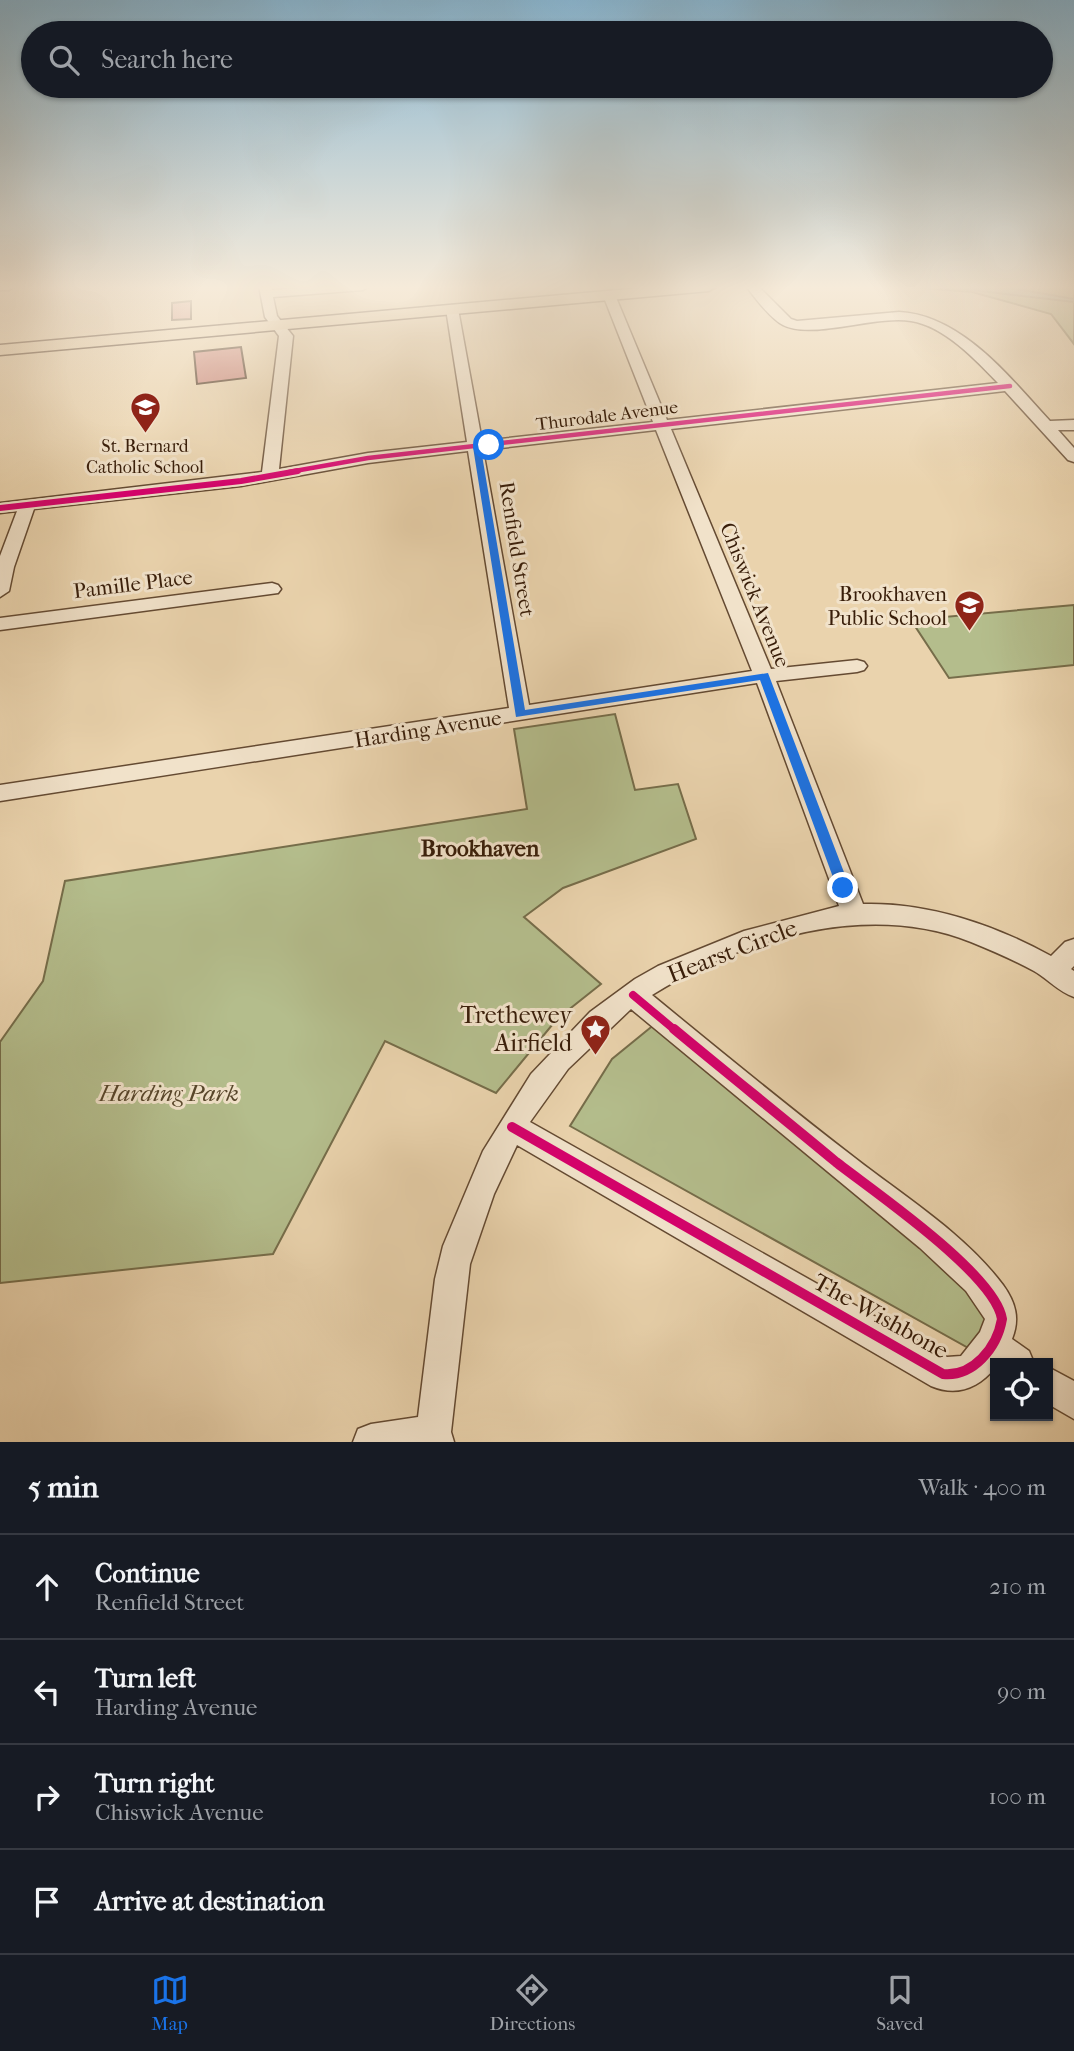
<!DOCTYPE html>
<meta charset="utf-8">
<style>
body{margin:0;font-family:"IM FELL French Canon",serif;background:#242831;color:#f1f3f6}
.controls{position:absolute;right:21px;bottom:21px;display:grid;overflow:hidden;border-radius:0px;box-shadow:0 2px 5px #0004}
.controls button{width:63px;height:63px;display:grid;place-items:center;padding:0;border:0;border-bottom:2px solid #363941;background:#171b24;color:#f1f3f6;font:35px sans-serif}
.stop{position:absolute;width:21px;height:21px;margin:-16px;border:5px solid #1a73e8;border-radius:50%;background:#fff}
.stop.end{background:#1a73e8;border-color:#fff;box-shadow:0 2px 7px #0008}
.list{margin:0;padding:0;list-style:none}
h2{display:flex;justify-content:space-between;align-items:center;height:91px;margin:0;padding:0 28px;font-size:30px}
h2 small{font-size:23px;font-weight:400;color:#9ea1a6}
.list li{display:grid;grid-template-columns:46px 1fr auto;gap:21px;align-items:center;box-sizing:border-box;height:105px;padding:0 28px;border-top:2px solid #363941}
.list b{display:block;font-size:26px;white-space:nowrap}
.list p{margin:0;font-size:23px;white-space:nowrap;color:#9ea1a6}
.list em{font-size:23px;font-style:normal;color:#9ea1a6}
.icon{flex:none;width:38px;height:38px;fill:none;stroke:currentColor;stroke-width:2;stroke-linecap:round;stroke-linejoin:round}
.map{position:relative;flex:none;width:1074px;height:1442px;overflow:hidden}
.search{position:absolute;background:#171b24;box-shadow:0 2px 5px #0004;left:21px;right:21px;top:21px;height:77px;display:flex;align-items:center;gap:18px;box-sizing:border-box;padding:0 24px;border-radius:38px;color:#9ea1a6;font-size:26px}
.sheet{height:511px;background:#171b24}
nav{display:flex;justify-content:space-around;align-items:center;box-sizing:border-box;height:98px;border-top:2px solid #363941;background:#171b24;font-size:19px;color:#9ea1a6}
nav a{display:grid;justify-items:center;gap:4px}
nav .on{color:#1a73e8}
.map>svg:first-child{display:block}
.green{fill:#b4bd8c;stroke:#766d4a;stroke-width:2}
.water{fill:#98b7ac;stroke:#72796b;stroke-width:2}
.building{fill:#cc8078;stroke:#381d09;stroke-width:2}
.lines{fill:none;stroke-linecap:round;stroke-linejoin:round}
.minor-casing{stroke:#644a32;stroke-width:3}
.major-casing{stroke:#381d09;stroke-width:3}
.minor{fill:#f1e2ca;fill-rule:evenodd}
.major{fill:#ead3ad;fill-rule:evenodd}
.cycleway-far3-casing{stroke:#f1e2ca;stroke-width:7}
.cycleway-far2-casing{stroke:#f1e2ca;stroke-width:10}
.cycleway-far1-casing{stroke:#f1e2ca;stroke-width:12}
.cycleway-casing{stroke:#f1e2ca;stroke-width:15}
.cycleway-far3{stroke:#d6006c;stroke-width:4.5}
.cycleway-far2{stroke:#d6006c;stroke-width:6}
.cycleway-far1{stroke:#d6006c;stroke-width:8}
.cycleway{stroke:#d6006c;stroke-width:10}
.route{fill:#1a73e8}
.labels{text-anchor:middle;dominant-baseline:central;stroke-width:6;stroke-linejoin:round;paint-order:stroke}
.far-street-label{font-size:18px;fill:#381d09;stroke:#f1e2ca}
.far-poi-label{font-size:18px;fill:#381d09;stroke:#f1e2ca}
.street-label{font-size:21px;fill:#381d09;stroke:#f1e2ca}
.poi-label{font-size:21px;fill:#381d09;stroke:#f1e2ca;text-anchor:end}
.neighbourhood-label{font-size:23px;font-weight:bold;fill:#381d09;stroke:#f1e2ca}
.near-street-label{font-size:24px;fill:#381d09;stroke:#f1e2ca}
.near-poi-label{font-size:24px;fill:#381d09;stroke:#f1e2ca;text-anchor:end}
.near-park-label{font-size:24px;font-style:italic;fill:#57452a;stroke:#f1e2ca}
</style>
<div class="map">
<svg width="1074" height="1442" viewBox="0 0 1074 1442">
<rect width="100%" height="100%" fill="#ead3ad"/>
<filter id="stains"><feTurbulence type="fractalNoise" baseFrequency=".00286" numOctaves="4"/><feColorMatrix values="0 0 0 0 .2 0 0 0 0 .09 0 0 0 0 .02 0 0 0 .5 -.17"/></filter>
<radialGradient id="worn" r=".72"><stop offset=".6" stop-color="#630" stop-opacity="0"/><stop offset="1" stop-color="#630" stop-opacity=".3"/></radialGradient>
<!-- green -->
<path class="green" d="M900,286h174v58l-23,-30 -79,-22z
M1074,605v60l-125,13 -38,-58z
M615,714l20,76 43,-6 18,55 -133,49 -39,29 77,67 -44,35 -61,74 -111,-52 -112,213 -273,29v-241l43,-61 22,-100 462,-72 -13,-80z
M661,1019l317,273 19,35 -25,23 -402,-224 42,-67z"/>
<!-- water -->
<path class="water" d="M938,286l73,2 63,11v3z"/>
<!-- building -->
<path class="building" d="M191,301v18l-19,1v-17z
M241,347l5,31 -49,6 -3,-32z"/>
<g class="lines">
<defs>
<path id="minor" d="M0,286h15l-6,4h-9z
M259,286h12l1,4 52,-4h45l-6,4 -90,7 4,19 16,20 -14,133 89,-16 99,-11 -21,-133 6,-4 6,4 24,132 171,-19 -50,-127 6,-4 6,4 52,125 331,-37c-22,-23 -54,-57 -87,-62 -35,-6 -100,19 -128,4 -13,-7 -28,-27 -37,-39h12l33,33 6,2 102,-9c63,3 112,67 151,109l24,-1v10h-16l16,18v14l-6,-2 -63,-69 -334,38 100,240 86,-9 7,2 3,4 -3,4 -7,2 -81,9 87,223c65,-2 132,21 188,52l14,-14 9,-3v27l-3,3 3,2v26c-15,-5 -26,-18 -40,-26 -20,-11 -41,-20 -63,-29 -103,-41 -228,-4 -319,53 67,55 134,110 203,163 50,39 110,76 148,127 13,18 17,34 9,54l17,12 5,12h-39v5c-17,20 -38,29 -64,18l-414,-241 -23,49 -24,70 -19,168 3,10h-101l5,-13 13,-5 47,-7 17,-138 8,-33 40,-95 48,-77 59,-62 45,-33 23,-13 86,-35 95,-25 -82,-223 -757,118v-16l509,-77 -41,-257 -100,12 -127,23 -207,23 -20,58 -5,24 -9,6v-41l17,-45 -17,2v-10l262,-31 17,-136 -14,-19zM656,430l96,241 -223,34 -46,-255zM631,1009l289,239 46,43 19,28 -5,13 -19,24 -14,1 -417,-235 38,-53z
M272,583l6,2 3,4 -3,4 -278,37v-12z
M1048,1367l26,14v38l-26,-15z"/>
<path id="major" d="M663,286h54l-8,5 -709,64v-10z"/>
</defs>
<!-- minor casing -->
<use href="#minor" class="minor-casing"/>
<!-- major casing -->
<use href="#major" class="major-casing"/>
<!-- minor -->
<use href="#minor" class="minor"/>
<!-- major -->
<use href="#major" class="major"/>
<defs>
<path id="cycleway-far3" d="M289,472l79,-14 642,-72"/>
<path id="cycleway-far2" d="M0,508l241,-27 57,-10"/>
<path id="cycleway-far1" d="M633,995l43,36"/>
<path id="cycleway" d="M512,1127l431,247c30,3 54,-26 59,-55 -7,-45 -129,-128 -166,-157 -54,-45 -108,-88 -162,-133"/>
</defs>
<!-- cycleway-far3 casing -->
<use href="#cycleway-far3" class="cycleway-far3-casing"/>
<!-- cycleway-far2 casing -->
<use href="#cycleway-far2" class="cycleway-far2-casing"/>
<!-- cycleway-far1 casing -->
<use href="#cycleway-far1" class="cycleway-far1-casing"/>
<!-- cycleway casing -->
<use href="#cycleway" class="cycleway-casing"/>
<!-- cycleway-far3 -->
<use href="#cycleway-far3" class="cycleway-far3"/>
<!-- cycleway-far2 -->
<use href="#cycleway-far2" class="cycleway-far2"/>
<!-- cycleway-far1 -->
<use href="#cycleway-far1" class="cycleway-far1"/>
<!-- cycleway -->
<use href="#cycleway" class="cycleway"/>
</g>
<!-- sky -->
<linearGradient id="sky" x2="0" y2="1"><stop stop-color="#88b5d0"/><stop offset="0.59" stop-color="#f6ebda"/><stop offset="1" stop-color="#f6ebda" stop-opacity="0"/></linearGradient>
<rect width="1074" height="487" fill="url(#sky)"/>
<!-- route -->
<path class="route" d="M489,443l3,4 -11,2 44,261 243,-37 82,215 -2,3h-10l-1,-3 -77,-208 -244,37 -43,-270z"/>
<!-- icons -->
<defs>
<symbol id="school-pin" viewBox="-11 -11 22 30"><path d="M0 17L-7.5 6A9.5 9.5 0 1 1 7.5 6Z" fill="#8f2418" stroke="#f1e2ca"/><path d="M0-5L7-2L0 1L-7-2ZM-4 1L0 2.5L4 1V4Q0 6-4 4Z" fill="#fff"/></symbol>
<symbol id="sight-pin" viewBox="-11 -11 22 30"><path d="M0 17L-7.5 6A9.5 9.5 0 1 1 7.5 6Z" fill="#8f2418" stroke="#f1e2ca"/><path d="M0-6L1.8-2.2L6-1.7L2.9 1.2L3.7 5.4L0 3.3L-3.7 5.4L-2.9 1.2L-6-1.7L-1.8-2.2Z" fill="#fff"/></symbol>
</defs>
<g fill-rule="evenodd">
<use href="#school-pin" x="128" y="390" width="35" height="47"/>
<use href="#school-pin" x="952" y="588" width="35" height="47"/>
<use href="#sight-pin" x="578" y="1012" width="35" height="47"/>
</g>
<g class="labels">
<!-- far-street labels -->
<g class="far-street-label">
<text transform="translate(607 416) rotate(-7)">Thurodale Avenue</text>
</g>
<!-- far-poi labels -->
<g class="far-poi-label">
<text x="145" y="446">St. Bernard<tspan x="145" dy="21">Catholic School</tspan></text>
</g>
<!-- street labels -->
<g class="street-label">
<text transform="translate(517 549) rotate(81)">Renfield Street</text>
<text transform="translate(133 584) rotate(-7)">Pamille Place</text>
<text transform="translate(755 595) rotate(68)">Chiswick Avenue</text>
<text transform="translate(428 729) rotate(-9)">Harding Avenue</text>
</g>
<!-- poi labels -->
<g class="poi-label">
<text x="947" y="594">Brookhaven<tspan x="947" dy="24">Public School</tspan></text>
</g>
<!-- neighbourhood labels -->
<g class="neighbourhood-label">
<text x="480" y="848">Brookhaven</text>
</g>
<!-- near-street labels -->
<g class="near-street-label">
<text transform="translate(732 951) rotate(-21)">Hearst Circle</text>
<text transform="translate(881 1316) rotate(29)">The Wishbone</text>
</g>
<!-- near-poi labels -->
<g class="near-poi-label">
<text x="572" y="1015">Trethewey<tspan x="572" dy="28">Airfield</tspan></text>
</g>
<!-- near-park labels -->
<g class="near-park-label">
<text x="169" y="1093">Harding Park</text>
</g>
</g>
<rect width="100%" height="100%" filter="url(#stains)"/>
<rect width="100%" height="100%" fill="url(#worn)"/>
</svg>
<div class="controls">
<button><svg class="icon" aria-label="locate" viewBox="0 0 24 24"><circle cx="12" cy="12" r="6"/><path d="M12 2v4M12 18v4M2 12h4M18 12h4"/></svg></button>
</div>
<div class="stop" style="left:489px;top:445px"></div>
<div class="stop end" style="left:843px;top:888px"></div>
<div class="search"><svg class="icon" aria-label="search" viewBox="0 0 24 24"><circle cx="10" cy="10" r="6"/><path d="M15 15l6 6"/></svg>Search here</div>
</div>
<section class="sheet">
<h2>5 min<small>Walk · 400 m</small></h2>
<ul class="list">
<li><svg class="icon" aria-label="ahead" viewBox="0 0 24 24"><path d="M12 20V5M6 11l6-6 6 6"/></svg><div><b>Continue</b><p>Renfield Street</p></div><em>210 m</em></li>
<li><svg class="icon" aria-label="left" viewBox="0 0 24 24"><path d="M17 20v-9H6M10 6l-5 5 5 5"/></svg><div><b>Turn left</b><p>Harding Avenue</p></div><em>90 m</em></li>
<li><svg class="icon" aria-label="right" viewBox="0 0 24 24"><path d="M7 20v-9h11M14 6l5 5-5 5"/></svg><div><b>Turn right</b><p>Chiswick Avenue</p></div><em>100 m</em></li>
<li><svg class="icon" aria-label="arrive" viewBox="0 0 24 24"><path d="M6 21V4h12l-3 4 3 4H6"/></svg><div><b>Arrive at destination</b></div></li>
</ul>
</section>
<nav>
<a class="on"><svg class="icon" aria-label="map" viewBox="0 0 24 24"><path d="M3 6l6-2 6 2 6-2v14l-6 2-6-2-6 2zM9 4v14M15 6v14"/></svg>Map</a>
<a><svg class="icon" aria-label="directions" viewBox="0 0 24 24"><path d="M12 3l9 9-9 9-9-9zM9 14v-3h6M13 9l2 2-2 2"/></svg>Directions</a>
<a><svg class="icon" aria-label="saved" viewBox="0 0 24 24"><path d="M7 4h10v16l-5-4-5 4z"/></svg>Saved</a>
</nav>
